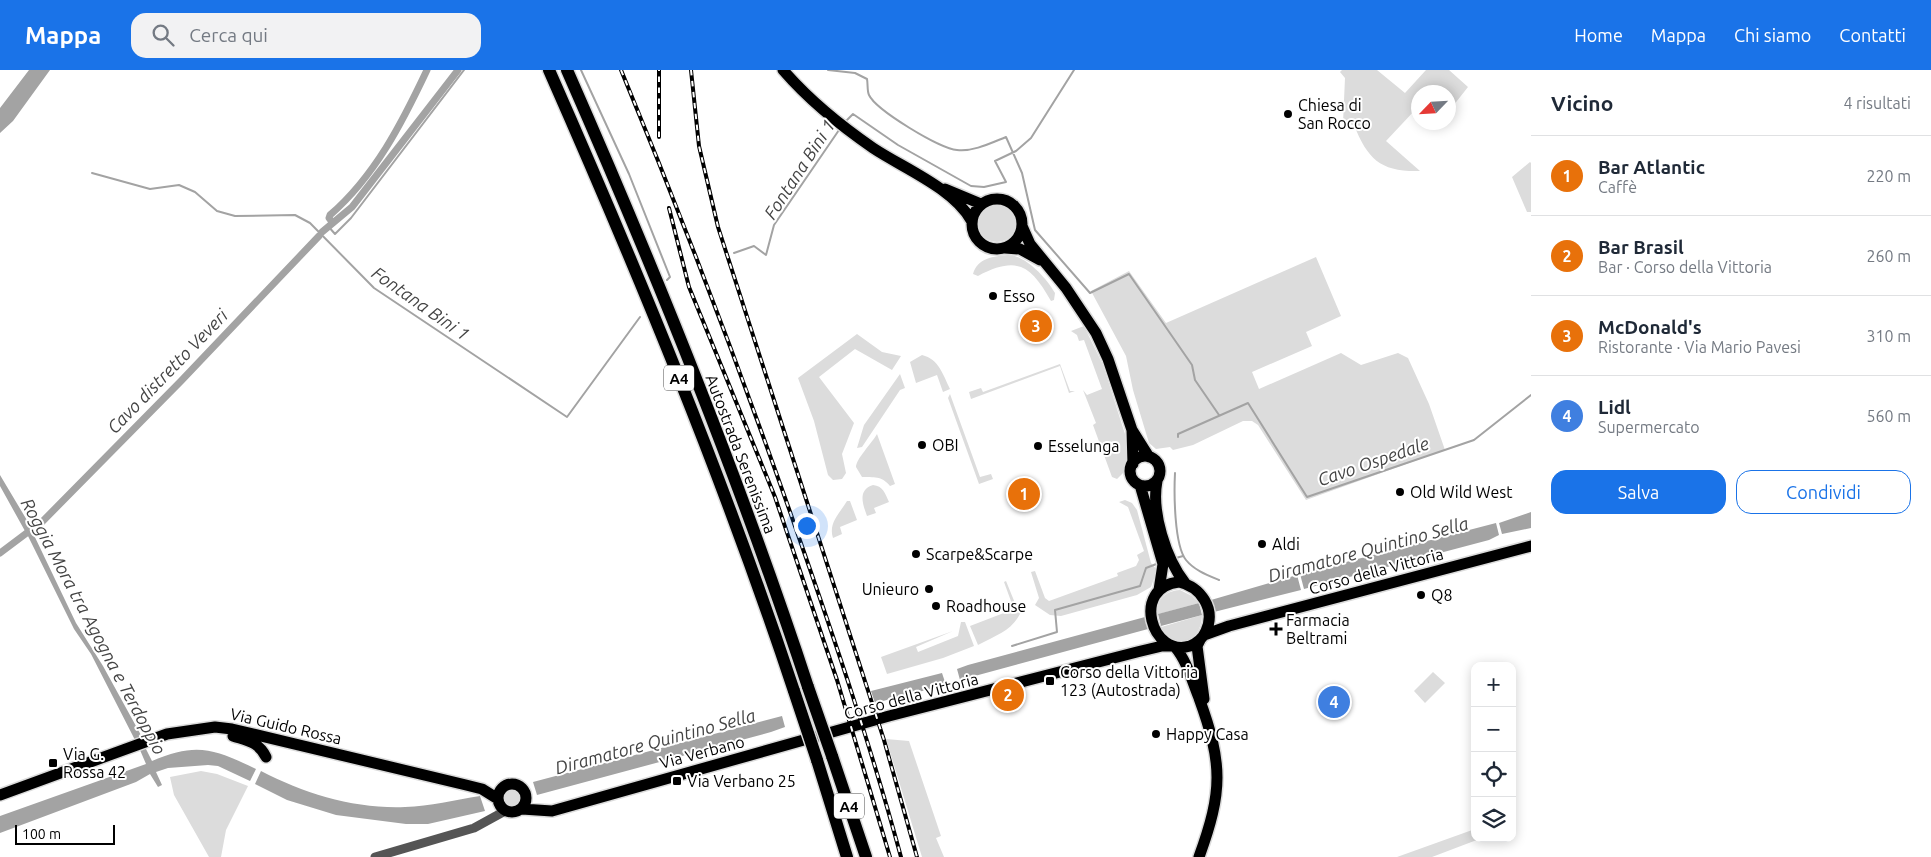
<!DOCTYPE html>
<html lang="it">
<meta charset="utf-8">
<style>
body{margin:0;font-family:Ubuntu,sans-serif;background:#f2f2f3;color:#1f2937}
.controls{position:absolute;right:15px;bottom:15px;display:grid;overflow:hidden;border-radius:10px;box-shadow:0 2px 12px #0003}
.controls button{width:45px;height:45px;display:grid;place-items:center;padding:0;border:0;border-bottom:1px solid #e0e1e3;background:#fff;color:#1f2937;font:25px sans-serif}
.compass{position:absolute;left:1411px;top:15px;width:45px;height:45px;border-radius:50%;background:#fff;box-shadow:0 2px 12px #0003;rotate:245deg}
.scale{position:absolute;left:15px;bottom:12px;width:100px;box-sizing:border-box;padding-left:5px;border:2px solid #000;border-top:0;font-size:14px;line-height:18px;white-space:nowrap;color:#000;-webkit-text-stroke:4px #fff;paint-order:stroke}
.you{position:absolute;left:806px;top:455px;width:18px;height:18px;margin:-12px;border:4px solid #fff;border-radius:50%;background:#1a73e8;box-shadow:0 0 0 8px #1a73e833}
.badge{display:grid;place-items:center;width:32px;height:32px;border-radius:50%;background:#1a73e8;color:#fff;font-size:16px;font-weight:700}
.pin{position:absolute;translate:-50% -50%;border:2px solid #fff;box-shadow:0 1px 5px #0006}
.list{margin:0;padding:0;list-style:none}
h2{display:flex;justify-content:space-between;align-items:center;height:65px;margin:0;padding:0 20px;font-size:21px}
h2 small{font-size:16px;font-weight:400;color:#747a83}
.list li{display:grid;grid-template-columns:32px 1fr auto;gap:15px;align-items:center;box-sizing:border-box;height:80px;padding:0 20px;border-top:1px solid #e0e1e3}
.list b{display:block;font-size:19px;white-space:nowrap}
.list p{margin:0;font-size:16px;white-space:nowrap;color:#747a83}
.list em{font-size:16px;font-style:normal;color:#747a83}
.actions{display:flex;gap:10px;padding:15px 20px}
.actions a{flex:1;padding:11px 0;border:1px solid #1a73e8;border-radius:15px;text-align:center;font-size:18px;color:#1a73e8}
.actions .main{background:#1a73e8;color:#fff}
.icon{flex:none;width:28px;height:28px;fill:none;stroke:currentColor;stroke-width:2;stroke-linecap:round;stroke-linejoin:round}
.map{position:relative;flex:none;width:1531px;height:787px;overflow:hidden}
header{display:flex;align-items:center;gap:30px;box-sizing:border-box;height:70px;padding:0 25px;background:#1a73e8;color:#fff}
header strong{font-size:24px}
nav{display:flex;gap:28px;margin-inline-start:auto;font-size:18px}
.search{width:350px;height:45px;background:#f2f2f3;display:flex;align-items:center;gap:12px;box-sizing:border-box;padding:0 18px;border-radius:15px;color:#747a83;font-size:19px}
main{display:flex}
aside{flex:1;background:#fff}
.map>svg:first-child{display:block}
.green{fill:#dcdcdc}
.water{fill:#a3a3a3}
.lines{fill:none;stroke-linecap:round;stroke-linejoin:round}
.stream{stroke:#a3a3a3;stroke-width:2}
.canal{stroke:#a3a3a3;stroke-width:7}
.major-casing{stroke:#dbdbdb;stroke-width:14}
.highway-casing{stroke:#dbdbdb;stroke-width:15}
.minor{stroke:#555;stroke-width:9}
.major{stroke:#000;stroke-width:11}
.highway{stroke:#000;stroke-width:12}
.rail-casing{stroke:#000;stroke-width:4}
.rail{stroke:#fff;stroke-width:2;stroke-dasharray:5.5;stroke-linecap:butt}
.highway-bridge-casing{stroke:#dbdbdb;stroke-width:15;stroke-linecap:butt}
.highway-bridge{stroke:#000;stroke-width:12}
.poi-dot{fill:#000;stroke:#fff;stroke-width:2}
.labels{text-anchor:middle;dominant-baseline:central;stroke-width:4;stroke-linejoin:round;paint-order:stroke}
.shield{fill:#fff;stroke:#4c4c4c;stroke-width:1}
.shield-label{font-size:15px;font-weight:bold;fill:#000}
.poi-label{font-size:16px;fill:#000;stroke:#fff;text-anchor:start}
.street-label{font-size:16px;fill:#000;stroke:#fff}
.water-label{font-size:18px;font-style:italic;fill:#444;stroke:#fff}
</style>
<header>
<strong>Mappa</strong>
<div class="search"><svg class="icon" aria-label="search" viewBox="0 0 24 24"><circle cx="10" cy="10" r="6"/><path d="M15 15l6 6"/></svg>Cerca qui</div>
<nav><a>Home</a><a>Mappa</a><a>Chi siamo</a><a>Contatti</a></nav>
</header>
<main>
<div class="map">
<svg width="1531" height="787" viewBox="0 0 1531 787">
<rect width="100%" height="100%" fill="#fff"/>
<!-- green -->
<path class="green" d="M1342,0h35l28,23 21,-23h23l19,17 -19,24 -1,-19h-30v19l-2,-2 -30,32 34,30c-39,1 -52,-11 -66,-46l-11,-2 2,-45 -5,-6z
M1530,92l1,1v49h-4l-15,-35z
M978 153a19 19 0 1 1 38 0a19 19 0 1 1-38 0Z
M1008,185c17,0 38,22 47,38l-1,7 -3,1c-20,-35 -33,-46 -73,-25l-5,-2c4,-16 21,-18 35,-19z
M1316,187l25,59 -35,16 6,14 -60,26 7,17 82,-36 20,12 37,-12 10,5 21,46 16,46 -139,50 -48,-75 -6,-4h-9l-50,24 -20,5 -3,-3 -14,2 -7,-6 -16,-53 -7,-34 -35,-65 38,-20 37,52z
M1084,256l19,39 22,69 3,24 -4,14 -7,7 -5,-2 -19,-52 3,-2 -13,-33 4,5 15,-6 -18,-49 -5,1 -2,-6 -6,-4z
M857,264l25,18 19,4 -9,14 -37,-21 -36,28 35,46 -12,31 4,19 -4,6 -9,1 -5,-5 -14,-54 -16,-43z
M922,285c17,4 21,20 28,34l-7,3 -6,-17 -21,8 -6,-21z
M1060,294l10,27h5l-6,2 -9,-27 -89,33 -2,-7 12,-4 2,4z
M900,304l5,14 -5,2 -38,57 -5,1 7,-23z
M950,324l30,83 11,-3 2,5 -14,5 -31,-86z
M877,364l18,50 -5,2c-9,-11 -16,-8 -28,-9l-6,-10c0,-8 16,-24 21,-33z
M873,415c10,1 12,8 16,17l-15,6 2,5 -9,3c-4,-11 -10,-26 6,-31z
M1125,430l7,3 5,7 14,53 6,7 -6,17 -14,8 -76,21 -11,-1 -15,-10 4,-7 -8,-26 4,-1 10,27 4,3 69,-25 -1,-3 19,-7 3,-6 -2,-5 7,-4 -16,-44 -9,-5z
M847,431h3l7,19 -17,7 2,7 -9,4c-5,-15 7,-25 14,-37z
M1006,511l11,27 7,-3c-9,25 -24,28 -46,40l-8,-19 39,-15 -2,-5 5,-2 -8,-22z
M1180,520l12,6 7,7 -44,12c3,-15 9,-24 25,-25z
M1202,545c-1,29 -26,35 -44,13z
M961,552h4l9,24 -31,12 -56,16 -6,-17 72,-26 -37,16 2,5 40,-16z
M1433,602l12,11 -20,20 -11,-12z
M886,669l23,2 32,95 -5,2 8,19h-22z
M201,701l16,3 31,12 -22,44 -5,27h-12l-35,-62 -4,-18z
M502 728a10 10 0 1 1 20 0a10 10 0 1 1-20 0Z
M1475,759v9h7l-50,19h-35z"/>
<!-- water -->
<path class="water" d="M29,0h21l-37,51 -13,12v-25z
M0,405l31,52 -6,4 -25,-45z
M1531,442v16l-29,6 -3,-11z
M1496,453l3,12 -10,5 -185,49 -4,-15z
M32,461l44,92 27,43 39,71 -7,3 -44,-86 -17,-25 -47,-95z
M1297,505l4,15 -87,22 -3,-12z
M1199,533l3,12 -41,11 -3,-12z
M1145,547l3,12 -188,51 -3,-11 11,-4z
M942,603l4,12 -71,18 -4,-12z
M782,646l3,11 -14,5 -234,63 -4,-13z
M145,677l7,14c45,-19 62,-12 104,8l-6,12 -32,-15 -10,-1 -40,3 -12,4 6,13 -4,2 -8,-13 -14,8 -136,51v-17l146,-52 -6,-14z
M261,701c44,23 94,38 144,36 25,-1 50,-7 75,-11l5,15 -57,13h-22l-70,-9 -49,-15 -32,-16z"/>
<g class="lines">
<!-- stream -->
<path class="stream" d="M581,0l48,104 41,103 -3,3
M828,0l27,3 12,6c1,5 0,12 2,16 7,15 71,54 88,55 16,2 34,-7 49,-13l16,36 13,57 55,63 39,-19 63,91 3,15 24,35
M845,52l8,-8 45,31 73,41 13,1 22,-5 -11,-21 21,-10 15,-13 43,-68
M92,103l58,16 29,-4 16,7 22,19 18,5 60,-1 15,8 64,65 193,129 73,-100
M328,156l7,8 16,-16 113,-148
M734,183l20,-7 12,9 8,-30 65,-95
M1178,367v-3l70,-31 59,94 167,-57 57,-45
M1175,403c-1,19 -1,72 11,87 8,10 21,15 33,20
M1176,488l7,-2
M1012,576l45,-14 -2,-22 85,-24 6,-18 13,-5"/>
<!-- canal -->
<path class="canal" d="M332,152l-3,-4 1,-3c45,-39 72,-92 97,-145
M322,162l30,-25 106,-137
M37,457l144,-146 138,-145
M0,483l32,-24"/>
<defs>
<path id="major" d="M783,0c26,30 58,56 90,78 30,20 80,40 98,72
M945,119l36,15
M972 154a25 25 0 1 1 50 0a25 25 0 1 1-50 0Z
M1022,156l8,18 36,44 30,45 12,26 24,71 17,27
M1005,178l15,1 20,11
M1132,360l1,34
M1130 401a15 15 0 1 1 30 0a15 15 0 1 1-30 0Z
M1157,411c-6,31 9,78 28,102
M1140,415l23,79 -4,26
M1179,512c22,5 37,27 27,49 -3,7 -9,12 -16,15 -39,12 -59,-59 -11,-64z
M1204,565l25,-9 302,-80
M1200,570l-3,6 7,53
M1175,577c12,14 17,34 24,51 24,66 24,93 0,159
M233,666c15,5 26,6 33,21
M498 728a14 14 0 1 1 28 0a14 14 0 1 1-28 0Z
M0,725l167,-61 48,-7 17,2 234,56 16,4 16,10
M522,739l30,2 337,-95 248,-64 25,-6h11"/>
<path id="highway" d="M549,0c90,204 175,410 245,621
M567,0c89,202 172,407 241,617
M832,686l34,101
M817,690l30,97"/>
</defs>
<!-- major casing -->
<use href="#major" class="major-casing"/>
<!-- highway casing -->
<use href="#highway" class="highway-casing"/>
<!-- minor -->
<path class="minor" d="M375,787l99,-29 31,-17"/>
<!-- major -->
<use href="#major" class="major"/>
<!-- highway -->
<use href="#highway" class="highway"/>
<defs>
<path id="rail" d="M621,0c63,152 121,304 175,459 38,109 75,217 105,328
M691,0l8,76 19,81 166,513 33,117
M659,67v-67
M669,138l20,79 86,210 62,183 53,177"/>
</defs>
<!-- rail casing -->
<use href="#rail" class="rail-casing"/>
<!-- rail -->
<use href="#rail" class="rail"/>
<defs>
<path id="highway-bridge" d="M808,617l24,69
M794,621l23,69"/>
</defs>
<!-- highway-bridge casing -->
<use href="#highway-bridge" class="highway-bridge-casing"/>
<!-- highway-bridge -->
<use href="#highway-bridge" class="highway-bridge"/>
</g>
<!-- markers -->
<g class="poi-dot">
<circle cx="1288" cy="44" r="5"/>
<circle cx="993" cy="226" r="5"/>
<circle cx="922" cy="375" r="5"/>
<circle cx="1038" cy="376" r="5"/>
<circle cx="1400" cy="422" r="5"/>
<circle cx="1262" cy="474" r="5"/>
<circle cx="916" cy="484" r="5"/>
<circle cx="929" cy="519" r="5"/>
<circle cx="1421" cy="525" r="5"/>
<circle cx="936" cy="536" r="5"/>
<path d="M1273.5 551.5h5v5h5v5h-5v5h-5v-5h-5v-5h5z"/>
<rect x="1045" y="606" width="10" height="10" rx="2.5"/>
<circle cx="1156" cy="664" r="5"/>
<rect x="48" y="688" width="10" height="10" rx="2.5"/>
<rect x="672" y="706" width="10" height="10" rx="2.5"/>
</g>
<g class="labels">
<!-- shield labels -->
<g class="shield">
<rect x="664" y="295.5" width="30" height="25" rx="4"/>
<rect x="834" y="723.5" width="30" height="25" rx="4"/>
</g>
<g class="shield-label">
<text x="679" y="308">A4</text>
<text x="849" y="736">A4</text>
</g>
<!-- poi labels -->
<g class="poi-label">
<text x="1298" y="35">Chiesa di<tspan x="1298" dy="18">San Rocco</tspan></text>
<text x="1003" y="226">Esso</text>
<text x="932" y="375">OBI</text>
<text x="1048" y="376">Esselunga</text>
<text x="1410" y="422">Old Wild West</text>
<text x="1272" y="474">Aldi</text>
<text x="926" y="484">Scarpe&amp;Scarpe</text>
<text x="919" y="519" text-anchor="end">Unieuro</text>
<text x="1431" y="525">Q8</text>
<text x="946" y="536">Roadhouse</text>
<text x="1286" y="550">Farmacia<tspan x="1286" dy="18">Beltrami</tspan></text>
<text x="1060" y="602">Corso della Vittoria<tspan x="1060" dy="18">123 (Autostrada)</tspan></text>
<text x="1166" y="664">Happy Casa</text>
<text x="63" y="684">Via G.<tspan x="63" dy="18">Rossa 42</tspan></text>
<text x="687" y="711">Via Verbano 25</text>
</g>
<!-- street labels -->
<g class="street-label">
<text transform="translate(741 384) rotate(69)">Autostrada Serenissima</text>
<text transform="translate(1376 501) rotate(-15)">Corso della Vittoria</text>
<text transform="translate(911 626) rotate(-15)">Corso della Vittoria</text>
<text transform="translate(286 656) rotate(13)">Via Guido Rossa</text>
<text transform="translate(702 682) rotate(-15)">Via Verbano</text>
</g>
<!-- water labels -->
<g class="water-label">
<text transform="translate(799 99) rotate(-57)">Fontana Bini 1</text>
<text transform="translate(421 233) rotate(35)">Fontana Bini 1</text>
<text transform="translate(167 301) rotate(-46)">Cavo distretto Veveri</text>
<text transform="translate(1373 391) rotate(-19)">Cavo Ospedale</text>
<text transform="translate(1368 479) rotate(-15)">Diramatore Quintino Sella</text>
<text transform="translate(94 556) rotate(62)">Roggia Mora tra Agogna e Terdoppio</text>
<text transform="translate(655 671) rotate(-15)">Diramatore Quintino Sella</text>
</g>
</g>
</svg>
<div class="controls">
<button>+</button>
<button>−</button>
<button><svg class="icon" aria-label="locate" viewBox="0 0 24 24"><circle cx="12" cy="12" r="6"/><path d="M12 2v4M12 18v4M2 12h4M18 12h4"/></svg></button>
<button><svg class="icon" aria-label="layers" viewBox="0 0 24 24"><path d="M12 4l9 5-9 5-9-5zM3 14l9 5 9-5"/></svg></button>
</div>
<svg class="compass" viewBox="-18 -18 36 36"><path d="M0-13l5 13h-10z" fill="#e53935"/><path d="M0 13l5-13h-10z" fill="#747a83"/></svg>
<div class="scale">100 m</div>
<div class="you"></div>
<div class="pin badge" style="left:1024px;top:424px;background:#e8710a">1</div>
<div class="pin badge" style="left:1008px;top:625px;background:#e8710a">2</div>
<div class="pin badge" style="left:1036px;top:256px;background:#e8710a">3</div>
<div class="pin badge" style="left:1334px;top:632px;background:#3f7fe0">4</div>
</div>
<aside>
<h2>Vicino<small>4 risultati</small></h2>
<ul class="list">
<li><span class="badge" style="background:#e8710a">1</span><div><b>Bar Atlantic</b><p>Caffè</p></div><em>220 m</em></li>
<li><span class="badge" style="background:#e8710a">2</span><div><b>Bar Brasil</b><p>Bar · Corso della Vittoria</p></div><em>260 m</em></li>
<li><span class="badge" style="background:#e8710a">3</span><div><b>McDonald's</b><p>Ristorante · Via Mario Pavesi</p></div><em>310 m</em></li>
<li><span class="badge" style="background:#3f7fe0">4</span><div><b>Lidl</b><p>Supermercato</p></div><em>560 m</em></li>
</ul>
<div class="actions"><a class="main">Salva</a><a>Condividi</a></div>
</aside>
</main>
